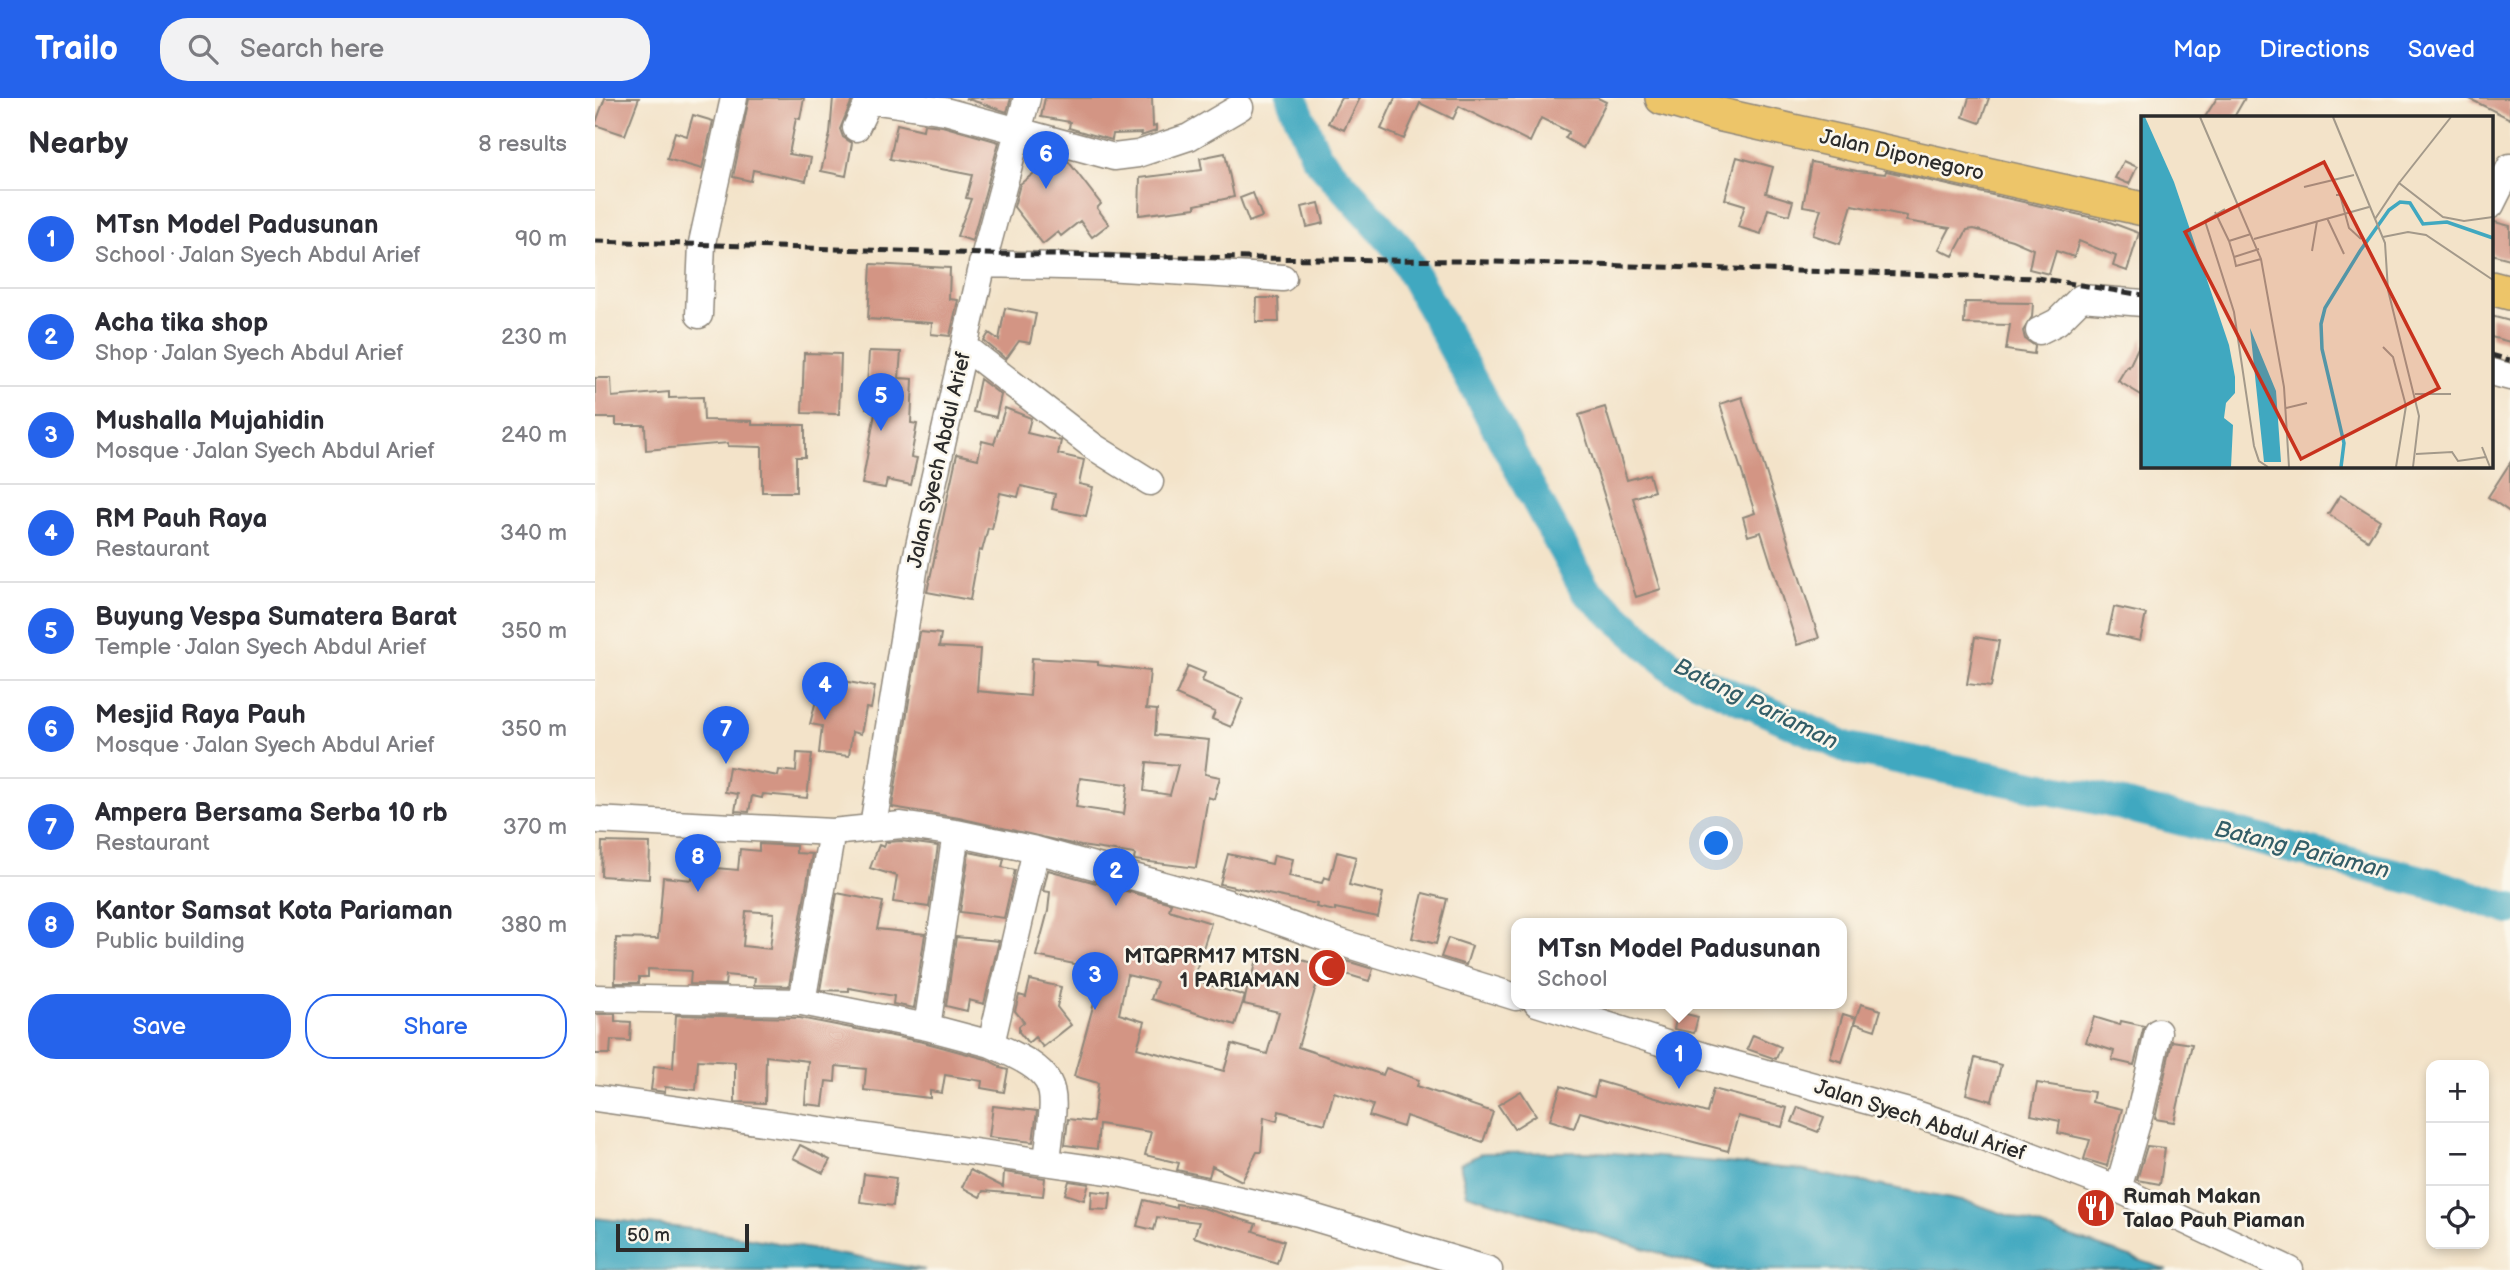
<!DOCTYPE html>
<meta charset="utf-8">
<style>
body{margin:0;font-family:"Balsamiq Sans",sans-serif;background:#f2f2f3;color:#2b2b33}
.controls{position:absolute;right:21px;bottom:21px;display:grid;overflow:hidden;border-radius:14px;box-shadow:0 4px 10px #0003}
.controls button{width:63px;height:63px;display:grid;place-items:center;padding:0;border:0;border-bottom:2px solid #e1e1e2;background:#fff;color:#2b2b33;font:35px sans-serif}
.scale{position:absolute;left:21px;bottom:18px;width:133px;box-sizing:border-box;padding-left:7px;border:4px solid #2b2b2b;border-top:0;font-size:19px;line-height:24px;white-space:nowrap;color:#2b2b2b;-webkit-text-stroke:5px #fbf7ec;paint-order:stroke}
.you{position:absolute;left:1122px;top:746px;width:24px;height:24px;margin:-18px;border:5px solid #fff;border-radius:50%;background:#1a73e8;box-shadow:0 0 0 10px #1a73e833}
.badge{display:grid;place-items:center;width:46px;height:46px;border-radius:50%;background:#2563eb;color:#fff;font-size:23px;font-weight:700}
.pin{position:absolute;translate:-50% -58px;filter:drop-shadow(0 2px 4px #0008)}
.pin::after{content:'';position:absolute;top:37px;width:24px;height:21px;background:inherit;clip-path:polygon(0 0,100% 0,50% 100%)}
.popup{position:absolute;left:916px;top:820px;width:336px;height:91px;box-sizing:border-box;display:grid;place-content:center;border-radius:14px;background:#fff;filter:drop-shadow(0 2px 5px #0005);font-size:23px;white-space:nowrap;color:#7c7c81}
.popup b{font-size:26px;color:#2b2b33}
.popup::after{content:'';position:absolute;left:50%;top:100%;margin-left:-14px;border:14px solid transparent;border-top-color:#fff}
.list{margin:0;padding:0;list-style:none}
h2{display:flex;justify-content:space-between;align-items:center;height:91px;margin:0;padding:0 28px;font-size:30px}
h2 small{font-size:23px;font-weight:400;color:#7c7c81}
.list li{display:grid;grid-template-columns:46px 1fr auto;gap:21px;align-items:center;box-sizing:border-box;height:98px;padding:0 28px;border-top:2px solid #e1e1e2}
.list b{display:block;font-size:26px;white-space:nowrap}
.list p{margin:0;font-size:23px;white-space:nowrap;color:#7c7c81}
.list em{font-size:23px;font-style:normal;color:#7c7c81}
.actions{display:flex;gap:14px;padding:21px 28px}
.actions a{flex:1;padding:16px 0;border:2px solid #2563eb;border-radius:28px;text-align:center;font-size:24px;color:#2563eb}
.actions .main{background:#2563eb;color:#fff}
.icon{flex:none;width:38px;height:38px;fill:none;stroke:currentColor;stroke-width:2;stroke-linecap:round;stroke-linejoin:round}
.map{position:relative;flex:none;width:1915px;height:1172px;overflow:hidden}
header{display:flex;align-items:center;gap:42px;box-sizing:border-box;height:98px;padding:0 35px;background:#2563eb;color:#fff}
header strong{font-size:33px}
nav{display:flex;gap:38px;margin-inline-start:auto;font-size:24px}
.search{width:490px;height:63px;background:#f2f2f3;display:flex;align-items:center;gap:18px;box-sizing:border-box;padding:0 24px;border-radius:28px;color:#7c7c81;font-size:26px}
main{display:flex}
aside{flex:1;background:#fff}
.map>svg:first-child{display:block}
.water{fill:#40a8c0;stroke:#366a76;stroke-width:2}
.lines{fill:none;stroke-linecap:round;stroke-linejoin:round}
.river{stroke:#40a8c0;stroke-width:32}
.building{fill:#d39584;fill-rule:evenodd}
.minor-casing{stroke:#8f877a;stroke-width:29}
.major-casing{stroke:#8f877a;stroke-width:36}
.minor{stroke:#fff;stroke-width:26}
.major{stroke:#edc569;stroke-width:33}
.rail{stroke:#2b2b2b;stroke-width:5;stroke-dasharray:10 5;stroke-linecap:butt}
.labels{text-anchor:middle;dominant-baseline:central;stroke-width:5;stroke-linejoin:round;paint-order:stroke}
.street-label{font-size:21px;fill:#2b2b2b;stroke:#fbf7ec}
.poi-label{font-size:21px;font-weight:bold;fill:#2b2b2b;stroke:#fbf7ec;text-anchor:end}
.water-label{font-size:23px;font-style:italic;fill:#335d67;stroke:#fbf7ec}
.inset-river{fill:none;stroke:#40a8c0;stroke-width:3.5}
.inset-road{fill:none;stroke:#a3998a;stroke-width:2}
.view{fill:#c8321e;fill-opacity:0.15;stroke:#c8321e;stroke-width:3.5}
.inset-edge{fill:none;stroke:#2b2b2b;stroke-width:3.5}
</style>
<header>
<strong>Trailo</strong>
<div class="search"><svg class="icon" aria-label="search" viewBox="0 0 24 24"><circle cx="10" cy="10" r="6"/><path d="M15 15l6 6"/></svg>Search here</div>
<nav><a>Map</a><a>Directions</a><a>Saved</a></nav>
</header>
<main>
<aside>
<h2>Nearby<small>8 results</small></h2>
<ul class="list">
<li><span class="badge">1</span><div><b>MTsn Model Padusunan</b><p>School · Jalan Syech Abdul Arief</p></div><em>90 m</em></li>
<li><span class="badge">2</span><div><b>Acha tika shop</b><p>Shop · Jalan Syech Abdul Arief</p></div><em>230 m</em></li>
<li><span class="badge">3</span><div><b>Mushalla Mujahidin</b><p>Mosque · Jalan Syech Abdul Arief</p></div><em>240 m</em></li>
<li><span class="badge">4</span><div><b>RM Pauh Raya</b><p>Restaurant</p></div><em>340 m</em></li>
<li><span class="badge">5</span><div><b>Buyung Vespa Sumatera Barat</b><p>Temple · Jalan Syech Abdul Arief</p></div><em>350 m</em></li>
<li><span class="badge">6</span><div><b>Mesjid Raya Pauh</b><p>Mosque · Jalan Syech Abdul Arief</p></div><em>350 m</em></li>
<li><span class="badge">7</span><div><b>Ampera Bersama Serba 10 rb</b><p>Restaurant</p></div><em>370 m</em></li>
<li><span class="badge">8</span><div><b>Kantor Samsat Kota Pariaman</b><p>Public building</p></div><em>380 m</em></li>
</ul>
<div class="actions"><a class="main">Save</a><a>Share</a></div>
</aside>
<div class="map">
<svg width="1915" height="1172" viewBox="0 0 1915 1172">
<rect width="100%" height="100%" fill="#fbf7ec"/>
<filter id="ink" filterUnits="userSpaceOnUse"><feTurbulence type="fractalNoise" baseFrequency=".0143" numOctaves="2"/><feDisplacementMap in="SourceGraphic" scale="14" xChannelSelector="R" yChannelSelector="G"/><feConvolveMatrix kernelMatrix="1 2 1 2 8 2 1 2 1" color-interpolation-filters="sRGB"/></filter>
<filter id="wash" filterUnits="userSpaceOnUse"><feTurbulence type="fractalNoise" baseFrequency=".00686" numOctaves="4" result="noise"/><feDisplacementMap in="SourceGraphic" scale="28" xChannelSelector="R" yChannelSelector="G"/><feGaussianBlur stdDeviation="1.57" result="paint"/><feColorMatrix in="noise" values="0 0 0 0 0 0 0 0 0 0 0 0 0 0 0 0 0 1.4 0 .05"/><feComposite in="paint" operator="in"/></filter>
<g filter="url(#wash)">
<rect width="100%" height="100%" fill="#f3e3c9"/>
<!-- water -->
<path class="water" d="M1006,1054l193,17 178,34 196,67h-453l-248,-76 -7,-30 23,-11z
M0,1120l116,13 214,39h-330z"/>
<g class="lines">
<!-- river -->
<path class="river" d="M697,0l24,58 85,95 184,338 91,81 172,78 255,52 331,84 76,25"/>
</g>
<g id="blocks">
<!-- building -->
<path class="building" d="M10,0h34l-14,37 -30,-10z
M154,0h55l-4,21 -4,-1 -7,36 22,4 -5,23 -53,-11 -2,11 -18,-4z
M238,0h20l-13,31 3,8 9,6 -6,33 -25,-5 9,-37z
M370,0h46l-4,14z
M450,0h107l1,29 3,-1v5l-15,5 1,-3 -29,1 -1,6 -26,-7 -17,-5 1,-6 -29,-5z
M746,0h19l-16,32 -16,-7z
M800,0h203l8,4 -23,46 -18,-10 4,-6 -28,-14 -11,24 -71,-36 -6,13 -33,-16 -16,36 -23,-10z
M1374,0h20l-9,25 -17,-6z
M1622,0h28l-11,19h-29z
M1873,0h42v21z
M98,17l20,6 -11,48 -35,-10 8,-27 12,4z
M302,26l26,6 1,-6 18,2 57,16 -27,99 -15,-5 14,-37 -5,-1 6,-23 -82,-16z
M630,55l9,44 -39,8v3l-56,7 1,-37 62,-8 -2,-12z
M460,59l13,4 33,43 -4,4 12,16 -17,13 -12,-16 -19,15 -3,-4 -15,12 -29,-37 6,-23z
M1142,59l36,10 -7,26 27,8 -4,14 -21,-6 -7,25 -23,-7 7,-22 -20,-6z
M1529,63l13,6 -8,17 -14,-6z
M1216,64l46,9 28,3 1,-3 221,50 32,12 -12,38 -14,-5 3,-10 -37,-15 -5,16 -18,-6 -7,23 -20,-5 4,-20 -21,-9 -38,-11 -7,1 -14,26 -14,-7 11,-21 -44,-7 1,-5 -55,-11 -12,39 -27,-9 8,-26 -18,-3z
M658,95l9,24 -13,5 -9,-24z
M724,105l5,20 -17,4 -5,-20z
M1896,123l19,5v33l-19,-5z
M276,166l79,4 -1,31 9,1 -8,36 -19,-2 1,-11 -64,-4z
M662,200h21l1,24h-23z
M1370,204l68,1 -1,14 -9,14 2,8 10,7 -1,8 -28,-4 4,-25 -46,-1z
M410,210l31,6 -6,29 -11,-2 -13,18 -22,-18 5,-8 10,7z
M1896,218l19,5v21l-19,-5z
M1548,239v59l-25,-15 9,-15 2,1z
M274,253l32,1 -2,26 14,1 -2,44 6,1 -6,33 6,1 -6,27 -24,-5 -2,8 -23,-4 14,-76h-10z
M209,255l37,1 -2,60 -37,-1z
M0,280h16l1,19 57,-5v6l34,-1 1,23 48,1v4h53v32h-9v35h-34v-45l-34,-1v-3l-82,7 -1,-25h-29v-7h-21z
M385,281l21,16 -5,22 -23,-5z
M1147,299l77,241 -22,7 -36,-113 -13,4 -5,-19 12,-4 -35,-109z
M1010,309l22,73 22,-6 5,17 -21,7 28,91 -25,8 -57,-182z
M410,310l26,10 -4,15 34,8 -3,13 26,6 -5,24 14,3 -7,29 -34,-7 3,-15 -34,-8 -3,11 -18,-4 -8,36 -4,-1 -6,23 -3,-1 -9,50 -43,-8 30,-138 21,5 4,-18 12,3z
M1915,365v49l-22,-15z
M1745,397l40,25 -12,20 -40,-26z
M1519,509l32,7 -6,27 -32,-7z
M325,534l21,2 -2,13 41,2 -3,42 53,5 2,-38 66,4v3l52,6 -4,38 11,1 -2,25 54,5 -4,34 15,3 -6,22 -6,-2 -12,71 -62,-8 1,-6 -54,-8 -122,-28 -67,-11zM552,664l31,3 -8,30 -26,-4zM485,680l48,6 -4,30 -48,-7z
M1380,539l24,4 -8,46 -24,-3z
M593,568l17,7 -3,8 41,18 -12,28 -19,-8 3,-7 -39,-17z
M227,579l53,10 -4,22 -5,-1 -5,26 -9,-2 -3,24 -30,-3 3,-27 -12,-2z
M202,655l15,1 -5,44 -44,-4 -1,4 -10,-2 -3,16 -14,-1 3,-17 -13,-2 4,-25 49,9 1,-6 17,2z
M306,743l37,5 -9,61 -36,-5 4,-26 -27,-8 9,-23 5,2 2,-5z
M7,744l48,1 -1,36 -48,-3z
M164,746l37,2v7l16,1 -23,132 -35,-1 1,-7 -29,-3 -1,10 -35,-1 1,-13 -43,-2v8h-9v6h-24l1,-45 42,1 5,-62 29,3 1,-14 45,4 2,-21 19,2zM151,813l28,2 -4,36 -27,-3z
M374,754l35,7 -2,8 13,3 -11,48 -44,-6z
M742,754l19,5 -7,28 34,8 -5,24 -43,-9v3l-19,-4 1,-3 -97,-20 8,-30 44,10 2,-9 19,4 -4,17 33,7 2,-6 6,2z
M453,772l123,33 -2,7 42,13 -18,57 52,16 -10,29 -84,-26 6,-17 -30,-7 -8,39 26,8 -8,26 87,23 8,-27 35,10 12,-42 -35,-8 5,-25 3,1 7,-30 36,8 27,8 -24,81 85,28 3,-7 33,12 -2,6 76,26 -10,30 -77,-26 -3,11 -34,-11 4,-11 -39,-13 -9,32 -46,-13 -2,10 -13,-4 -3,35h-4l-15,29 -30,-15 -3,11 -32,-7 2,-7 -34,-8 6,-23 -52,-8 -2,25 -32,-4 3,-26 25,3 5,-39 -24,-7 29,-106 -67,-14 12,-45 2,-19 -7,-1z
M242,795l46,9 -6,27 48,5 -11,74 -21,-4 1,-8 -45,-8v3l-29,-1z
M828,795l24,6 -11,45 -24,-6z
M361,839l43,4 -15,63 -15,-4 -2,11 -21,-5z
M853,840l24,8 -6,19 -25,-8z
M745,861l33,10 -4,12 -33,-10z
M435,882l31,7 -4,20 14,18 -28,22 -8,-10 -7,6 -9,-11v-6l5,-4 -9,-11 4,-16 7,2z
M1266,906l20,6 -6,20 -21,-7z
M1083,914l20,5 -4,16 -20,-4z
M0,916h20v7l16,1 -1,19 -19,-1 -1,14h-15z
M1248,916l13,4 -14,44 -12,-4z
M81,917l124,3 123,24 63,17 14,7v2l8,2 -4,22 -23,-4 1,-7 -37,-6 -3,18 -12,-2v7l-66,-8 2,-21 -30,-3 -1,16 -9,-1 -3,25 -18,-2 3,-43 -42,-5 -1,47 -30,-1v-40l-37,-2 -2,30 -31,-3v5l-14,-2 3,-24 19,2z
M1499,919l26,8 1,-4 23,5 -10,39 -22,-5 2,-9 -28,-9z
M1158,937l28,12 -5,12 -29,-10z
M1577,943l20,3 -18,78 -19,-3z
M1380,960l26,7 -9,36 -26,-7z
M1003,983l109,32 6,-24 74,19 -5,19 -44,-11 -10,35 -148,-39 -6,16 -24,-8 11,-34 33,11z
M1442,985l57,9 -2,10 30,7 -15,57 -23,-7 6,-19 -32,-7 2,-12 -29,-6z
M926,993l15,24 -22,14 -16,-24z
M398,1008l44,5 -4,31 -44,-5z
M1203,1009l26,10 -6,15 -26,-10z
M205,1047l30,15 -7,13 -30,-15z
M1552,1048l18,2 -5,36 -23,-4z
M375,1072l33,17 1,-15 41,6 -2,18 -60,-5 -3,6 -18,-10z
M269,1076l32,4 -3,28 -33,-4z
M474,1083l20,3 -5,16 -19,-6z
M497,1093l19,2 -2,17 -18,-1z
M549,1102l32,8v-4l27,4 53,16 -3,7 31,10 -7,22 -83,-26 5,-15 -42,-5 -3,13 -17,-4z"/>
</g>
</g>
<g filter="url(#ink)">
<use href="#blocks" fill-opacity="0" stroke="#8f877a" stroke-width="2"/>
<g class="lines">
<defs>
<path id="minor" d="M261,30l11,-23 10,-4 68,10 169,46 24,-3 51,-17 51,-30
M1896,107l19,-38
M387,166l123,3 178,11
M104,217l3,-72 32,-145
M1444,233l18,-9 24,-24 62,5
M370,249l129,100 56,35
M1896,274l19,5
M0,722l237,12 69,-7 55,8 80,17 189,52 95,34 196,61
M278,728l43,-267 69,-305 42,-156
M237,734l-30,170 125,25
M361,735l-29,194 64,17 45,-194
M0,900l207,4
M942,905l167,53 212,58 57,19 145,56 172,81
M396,946c75,33 64,41 56,117
M0,1000l519,74 185,41 190,57
M1523,1091l22,-76 18,-81"/>
<path id="major" d="M1067,0l55,16 426,95
M1896,190l19,5"/>
</defs>
<!-- minor casing -->
<use href="#minor" class="minor-casing"/>
<!-- major casing -->
<use href="#major" class="major-casing"/>
<!-- minor -->
<use href="#minor" class="minor"/>
<!-- major -->
<use href="#major" class="major"/>
<!-- rail -->
<path class="rail" d="M0,143l390,13 473,7 579,17 106,17
M1896,257l19,5"/>
</g>
</g>
<!-- icons -->
<defs>
<symbol id="mosque-disc" viewBox="-11 -11 22 22"><circle r="9.5" fill="#c8321e" stroke="#fbf7ec"/><path d="M3.5-4.9A6 6 0 1 0 3.5 4.9A5 5 0 1 1 3.5-4.9Z" fill="#fff"/></symbol>
<symbol id="restaurant-disc" viewBox="-11 -11 22 22"><circle r="9.5" fill="#c8321e" stroke="#fbf7ec"/><path d="M-5-6h1v4h1v-4h1v4h1v-4h1v5L-1.5 .5V6h-2V.5L-5-1ZM5-6V6H3V1.5H1.5Q1.5-4 5-6Z" fill="#fff"/></symbol>
</defs>
<g fill-rule="evenodd">
<use href="#mosque-disc" x="710" y="848" width="44" height="44"/>
<use href="#restaurant-disc" x="1479" y="1088" width="44" height="44"/>
</g>
<g class="labels">
<!-- street labels -->
<g class="street-label">
<text transform="translate(1307 57) rotate(13)">Jalan Diponegoro</text>
<text transform="translate(344 362) rotate(-77)">Jalan Syech Abdul Arief</text>
<text transform="translate(1325 1022) rotate(18)">Jalan Syech Abdul Arief</text>
</g>
<!-- poi labels -->
<g class="poi-label">
<text x="705" y="858">MTQPRM17 MTSN<tspan x="705" dy="24">1 PARIAMAN</tspan></text>
<text x="1528" y="1098" text-anchor="start">Rumah Makan<tspan x="1528" dy="24">Talao Pauh Piaman</tspan></text>
</g>
<!-- water labels -->
<g class="water-label">
<text transform="translate(1161 606) rotate(26)">Batang Pariaman</text>
<text transform="translate(1707 752) rotate(14)">Batang Pariaman</text>
</g>
</g>
<!-- overview -->
<g transform="translate(1546 18)">
<rect width="352" height="352" fill="#f3e3c9"/>
<path d="M0,1h4l29,65 55,163 6,32v16l-9,10 -2,15 9,7 -2,42h-90zM109,212l26,63 5,71h-17z" fill="#40a8c0"/>
<path class="inset-river" d="M200,351l3,-24 -22,-94 -1,-25 4,-16 35,-57 29,-41 11,-8 10,1 13,21 24,-2 46,16"/>
<path class="inset-road" d="M59,1l61,142 23,128 5,80M192,1l52,126 3,47 31,126 -6,51M258,67l52,-66M163,71l50,-12M195,79h4l9,33 12,11M84,93l-20,12 29,91 20,134 5,15 9,6M74,96l14,29M186,102l17,36M234,103l24,-36 44,34 21,4 29,-4M242,121l25,-5 18,3 67,45M113,123l115,-32M118,133l-25,8 2,9 25,-7M171,135l5,-30M93,141l-5,-16 22,-7M242,231l10,10 13,49 -10,61M274,278h36M145,292l21,-5M341,331l8,20M275,338l36,-2 6,9 28,-4"/>
<path class="view" d="M183,46l115,226 -138,71 -116,-227z"/>
<rect width="352" height="352" class="inset-edge"/>
</g>
</svg>
<div class="controls">
<button>+</button>
<button>−</button>
<button><svg class="icon" aria-label="locate" viewBox="0 0 24 24"><circle cx="12" cy="12" r="6"/><path d="M12 2v4M12 18v4M2 12h4M18 12h4"/></svg></button>
</div>
<div class="scale">50 m</div>
<div class="you"></div>
<div class="pin badge" style="left:1084px;top:991px">1</div>
<div class="popup"><b>MTsn Model Padusunan</b>School</div>
<div class="pin badge" style="left:521px;top:808px">2</div>
<div class="pin badge" style="left:500px;top:912px">3</div>
<div class="pin badge" style="left:230px;top:622px">4</div>
<div class="pin badge" style="left:286px;top:333px">5</div>
<div class="pin badge" style="left:451px;top:91px">6</div>
<div class="pin badge" style="left:131px;top:666px">7</div>
<div class="pin badge" style="left:103px;top:794px">8</div>
</div>
</main>
